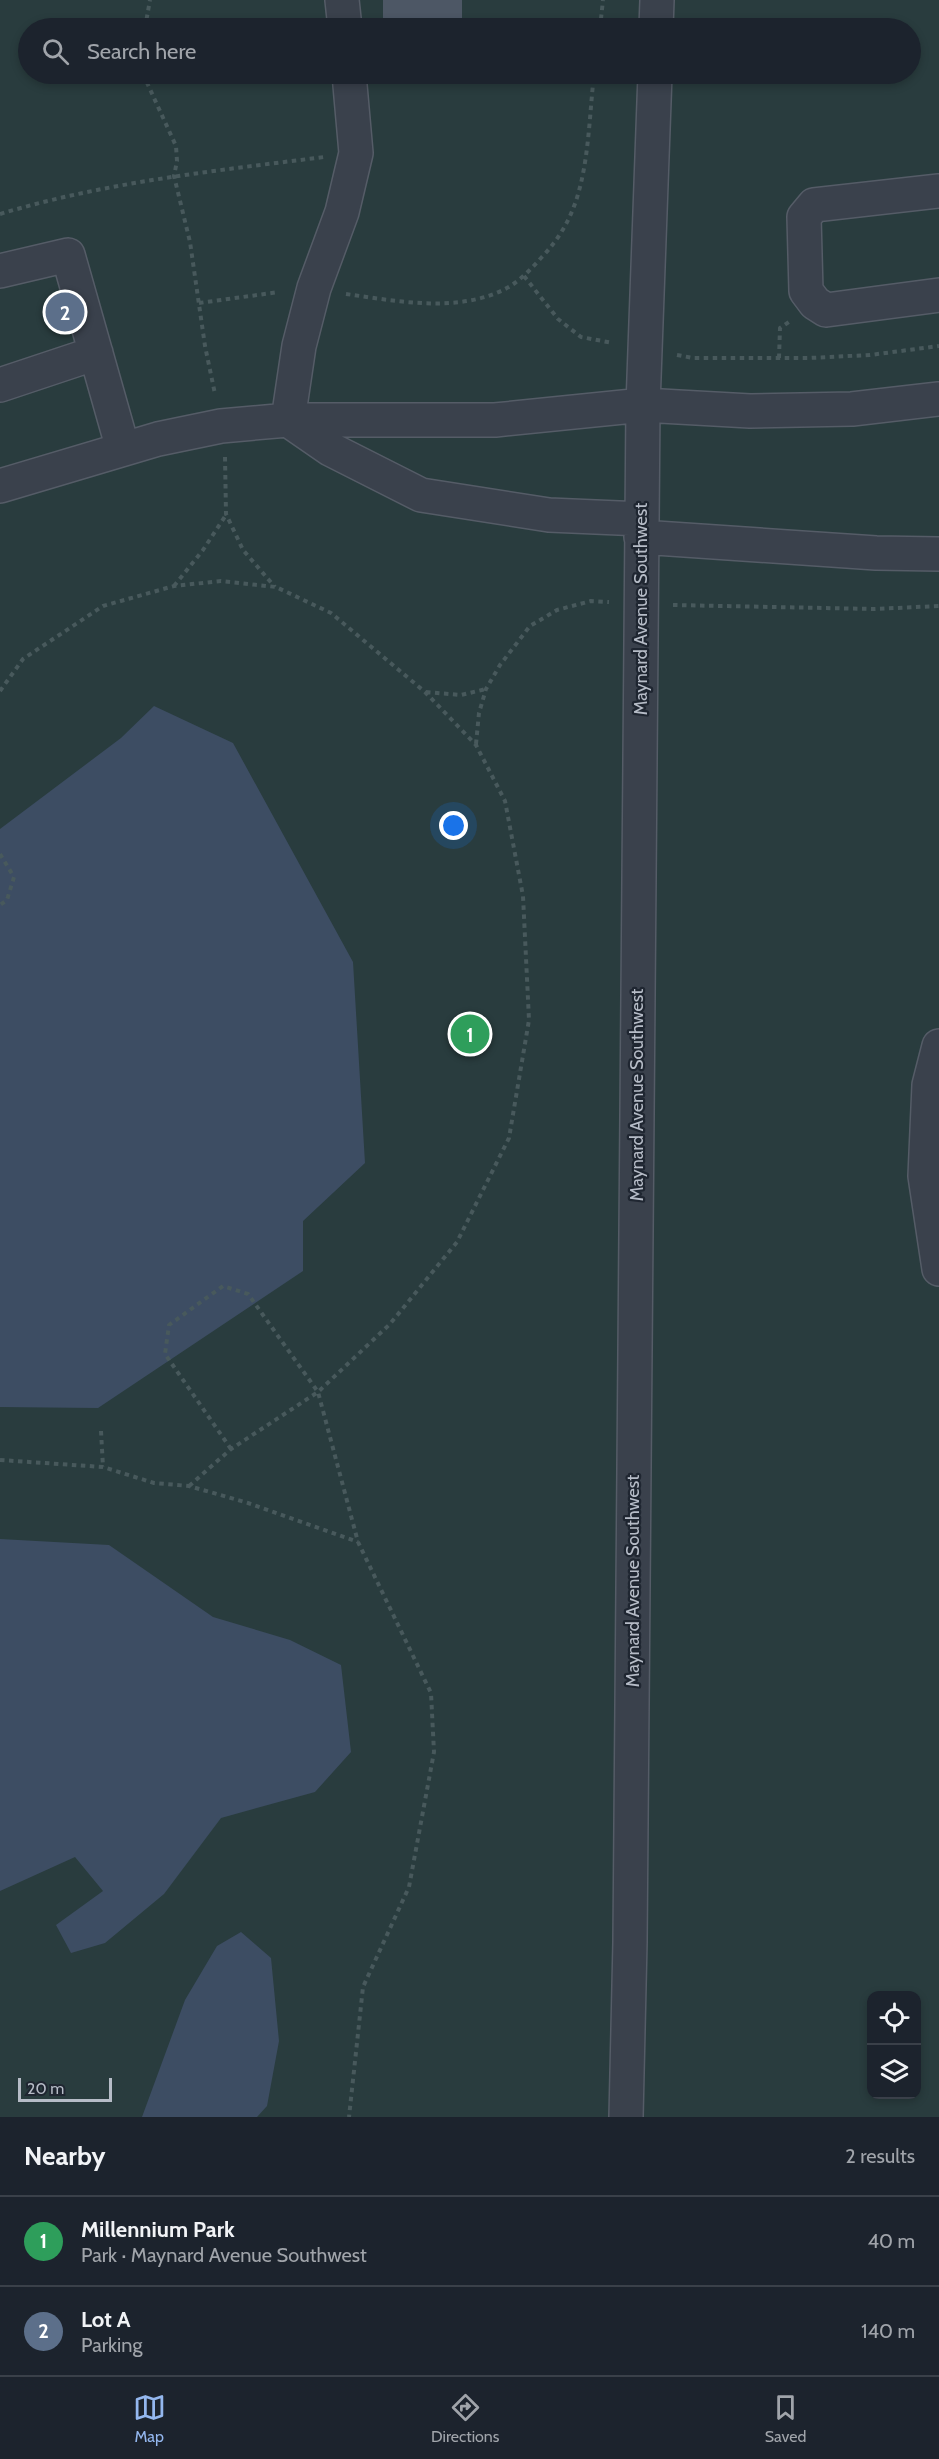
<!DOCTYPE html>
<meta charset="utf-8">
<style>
body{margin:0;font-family:Cabin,sans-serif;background:#292f39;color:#f1f3f6}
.controls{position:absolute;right:18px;bottom:18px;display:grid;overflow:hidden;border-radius:12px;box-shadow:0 3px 9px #0003}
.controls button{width:54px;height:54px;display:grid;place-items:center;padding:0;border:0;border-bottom:2px solid #3a4049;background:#1c232d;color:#f1f3f6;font:30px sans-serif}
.scale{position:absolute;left:18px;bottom:15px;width:94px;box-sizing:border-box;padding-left:6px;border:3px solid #b6bcc7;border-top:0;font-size:16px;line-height:21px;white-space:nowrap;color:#b6bcc7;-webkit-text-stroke:4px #1f2631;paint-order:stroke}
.you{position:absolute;left:454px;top:826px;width:21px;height:21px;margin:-15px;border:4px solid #fff;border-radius:50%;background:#1a73e8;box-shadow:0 0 0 9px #1a73e833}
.badge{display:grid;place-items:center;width:39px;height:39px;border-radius:50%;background:#94b7ee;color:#fff;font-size:20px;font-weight:700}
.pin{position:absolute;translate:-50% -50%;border:3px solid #fff;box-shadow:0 2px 6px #0006}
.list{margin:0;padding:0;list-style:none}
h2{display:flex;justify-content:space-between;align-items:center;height:78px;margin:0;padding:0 24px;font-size:26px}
h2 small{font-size:20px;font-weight:400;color:#a0a4aa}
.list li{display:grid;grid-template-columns:39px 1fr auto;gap:18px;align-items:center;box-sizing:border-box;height:90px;padding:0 24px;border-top:2px solid #3a4049}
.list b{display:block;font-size:22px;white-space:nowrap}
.list p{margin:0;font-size:20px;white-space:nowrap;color:#a0a4aa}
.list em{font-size:20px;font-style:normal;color:#a0a4aa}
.icon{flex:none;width:33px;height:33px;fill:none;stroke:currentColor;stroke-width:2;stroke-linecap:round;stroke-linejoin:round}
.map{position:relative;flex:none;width:939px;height:2117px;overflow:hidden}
.search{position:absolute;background:#1c232d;box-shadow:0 3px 9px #0003;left:18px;right:18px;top:18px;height:66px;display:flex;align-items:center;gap:15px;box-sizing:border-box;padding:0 21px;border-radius:33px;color:#a0a4aa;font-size:22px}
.sheet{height:258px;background:#1c232d}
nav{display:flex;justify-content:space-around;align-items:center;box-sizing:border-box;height:84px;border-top:2px solid #3a4049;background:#1c232d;font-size:16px;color:#a0a4aa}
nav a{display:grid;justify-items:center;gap:3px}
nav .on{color:#94b7ee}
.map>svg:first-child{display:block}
.green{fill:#293c3e;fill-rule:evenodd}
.water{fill:#3d4d63}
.building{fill:#4d5765}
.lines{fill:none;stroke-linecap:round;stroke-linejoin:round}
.minor-casing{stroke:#555c67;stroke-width:36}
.path{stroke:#48595c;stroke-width:4;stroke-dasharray:4.5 4.5;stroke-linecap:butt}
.minor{stroke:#3a414c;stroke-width:33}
.labels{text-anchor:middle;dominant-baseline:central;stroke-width:4.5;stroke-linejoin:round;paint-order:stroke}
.street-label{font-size:18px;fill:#b6bcc7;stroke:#1f2631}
</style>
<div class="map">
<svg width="939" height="2117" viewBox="0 0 939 2117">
<rect width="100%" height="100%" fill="#262f3c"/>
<!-- green -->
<path class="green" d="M0,0h939v2117h-939zM28,28h882v46h-882zM872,1996h44v98h-44z"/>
<!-- water -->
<path class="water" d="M154,706l79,37 120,219 12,201 -62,58v50l-205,137 -98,-1v-578l121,-91z
M0,1539l109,6 104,72 77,23 51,25 10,87 -36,40 -94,26 -57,76 -59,49 -34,10 -15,-28 47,-34 -28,-34 -75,34z
M241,1932l30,26 8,83 -12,65 -10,11h-115l43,-117 32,-54z"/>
<!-- building -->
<path class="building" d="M383,0h79v28h-79z"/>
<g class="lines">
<defs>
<path id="minor" d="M342,0l3,28
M656,28l1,-28
M939,191l-125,14 -10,12 2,74 9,12 11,7 113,-15
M0,271l68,-16 55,194
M0,385l96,-32
M288,420l42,29 91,46 128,20 93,4
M288,420l11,-74 15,-58 28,-76 14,-59 -7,-79
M0,486l158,-47 63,-13 67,-6h207l148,-15 107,6 102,-2 87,-10
M641,537l235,16 63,1
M939,1046l-10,39 -4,91 14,93
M626,2117l4,-175 13,-1537 12,-331"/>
</defs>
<!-- minor casing -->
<use href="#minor" class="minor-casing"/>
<!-- path -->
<path class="path" d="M145,28l5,-28
M600,28l3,-28
M143,74l33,72 1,15 -3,15 16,66 15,104 10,48
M0,214c106,-32 214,-43 324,-57
M524,276l34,43 23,18 32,6
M346,294c51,7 109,19 157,-4 15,-7 27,-20 38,-32 20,-21 32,-43 39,-71 9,-35 10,-77 14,-113
M199,303l80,-11
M677,355l16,3h116l61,-3 69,-9
M779,358l1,-30 9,-6
M225,457l1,57 17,36 32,37
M174,586l29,-36 23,-35
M673,605l201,4 65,-3
M0,691l23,-32 80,-53 71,-20 47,-5 55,6 55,26 94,79 51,53 29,56 18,95 6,124 -20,118 -52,104 -67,82 -72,68 -87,57 -42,37
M426,692l35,3 25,-6
M476,744l3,-31 7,-24 14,-24 30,-39 27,-16 34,-9 18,1
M0,854l14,23 -7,23 -7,5
M101,1431l2,36
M231,1449l-66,-95 4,-29 54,-39 25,8 70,98 40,150 73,151 3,59 -25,135 -46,100 -14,130
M0,1460l103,7 51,16 35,3 59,17 110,39"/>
<!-- minor -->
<use href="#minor" class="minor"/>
</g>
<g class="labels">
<!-- street labels -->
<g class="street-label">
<text transform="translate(641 609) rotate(-90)">Maynard Avenue Southwest</text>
<text transform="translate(637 1095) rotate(-90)">Maynard Avenue Southwest</text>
<text transform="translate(633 1581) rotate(-90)">Maynard Avenue Southwest</text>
</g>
</g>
</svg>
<div class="controls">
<button><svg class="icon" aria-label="locate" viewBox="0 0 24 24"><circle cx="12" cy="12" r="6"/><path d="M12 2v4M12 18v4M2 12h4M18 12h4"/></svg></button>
<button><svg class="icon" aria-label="layers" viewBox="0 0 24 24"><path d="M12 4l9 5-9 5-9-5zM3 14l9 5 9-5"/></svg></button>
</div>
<div class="scale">20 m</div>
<div class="you"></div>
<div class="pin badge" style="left:470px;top:1034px;background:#2e9e5b">1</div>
<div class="pin badge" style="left:65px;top:312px;background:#5c6f8a">2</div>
<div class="search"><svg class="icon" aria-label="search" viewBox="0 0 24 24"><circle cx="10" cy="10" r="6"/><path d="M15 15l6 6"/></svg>Search here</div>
</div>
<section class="sheet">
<h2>Nearby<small>2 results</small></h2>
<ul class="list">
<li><span class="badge" style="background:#2e9e5b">1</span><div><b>Millennium Park</b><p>Park · Maynard Avenue Southwest</p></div><em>40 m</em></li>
<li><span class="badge" style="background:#5c6f8a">2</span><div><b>Lot A</b><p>Parking</p></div><em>140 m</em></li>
</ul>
</section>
<nav>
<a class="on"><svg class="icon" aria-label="map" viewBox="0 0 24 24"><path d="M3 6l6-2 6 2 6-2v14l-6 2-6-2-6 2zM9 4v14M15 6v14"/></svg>Map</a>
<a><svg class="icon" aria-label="directions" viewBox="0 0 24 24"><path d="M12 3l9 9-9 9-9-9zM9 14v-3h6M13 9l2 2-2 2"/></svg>Directions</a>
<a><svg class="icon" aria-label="saved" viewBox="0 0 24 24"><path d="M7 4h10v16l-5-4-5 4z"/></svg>Saved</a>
</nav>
